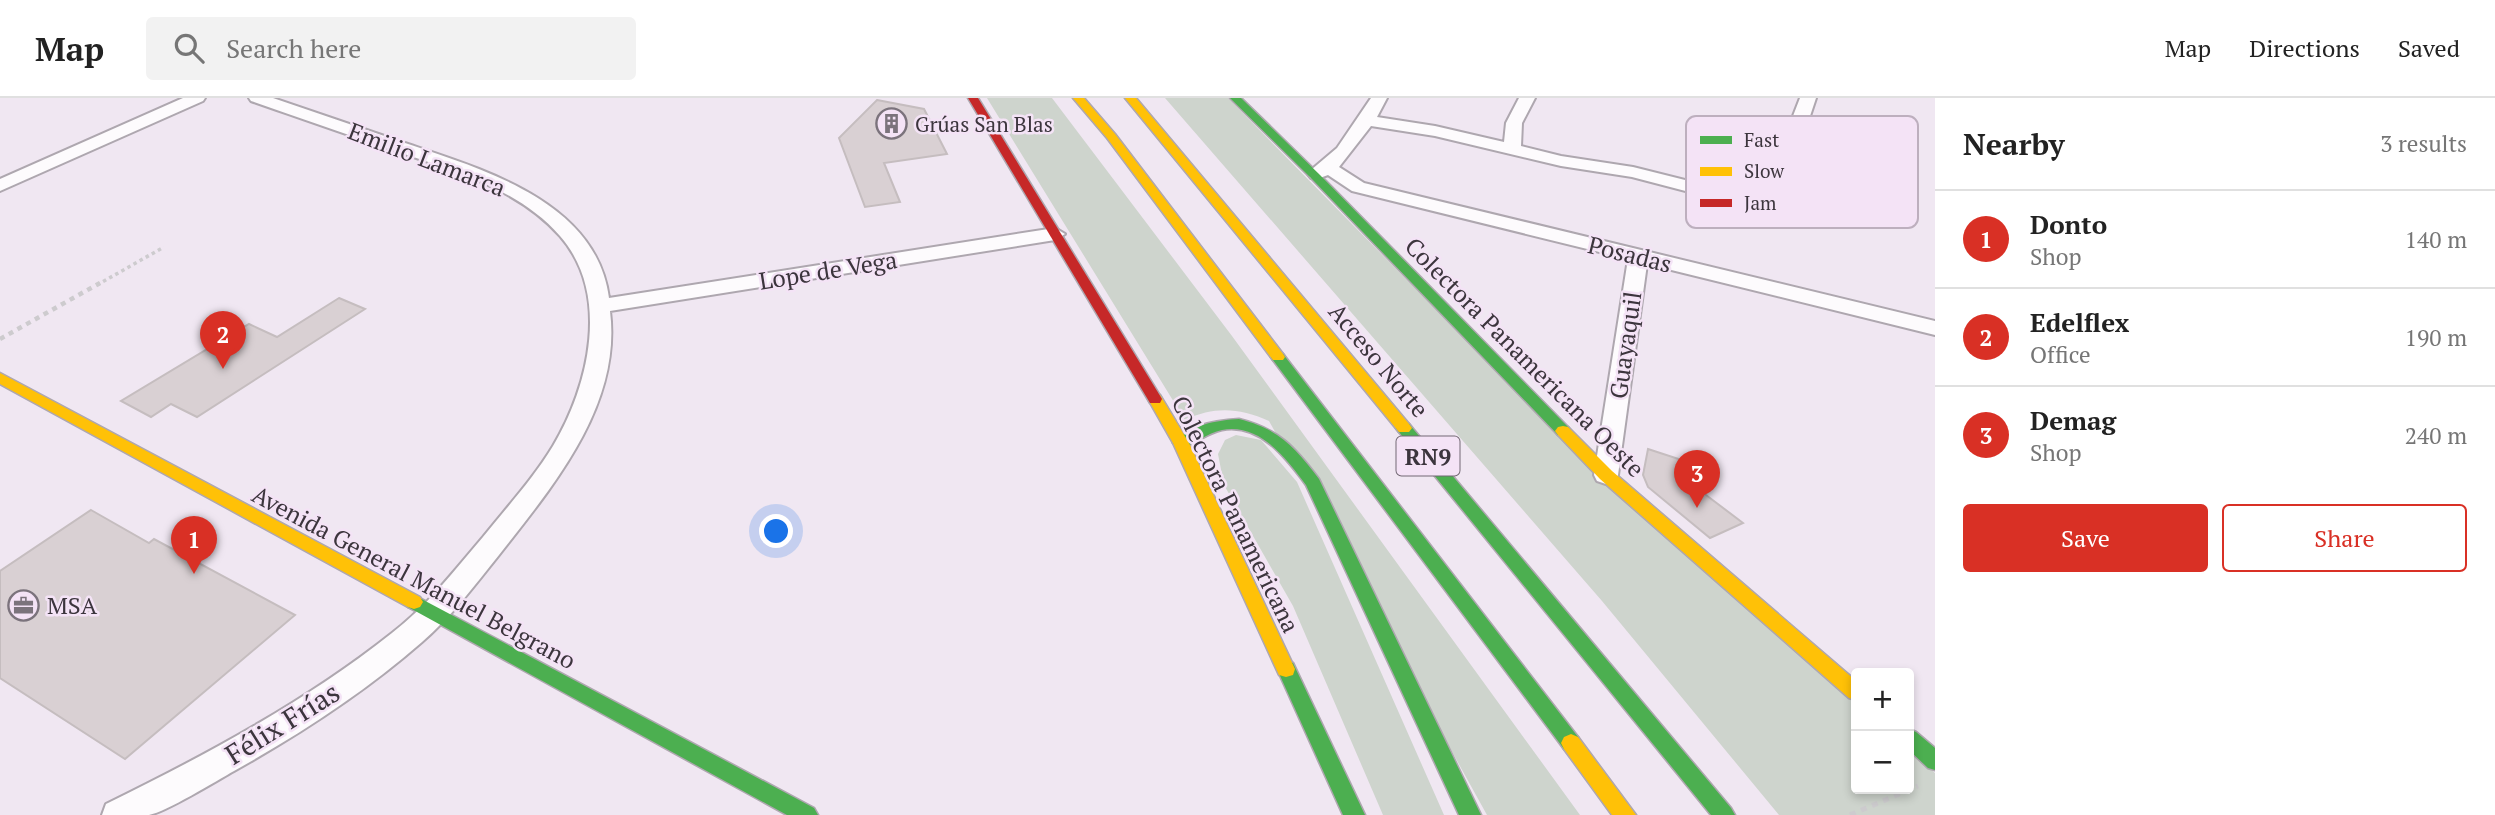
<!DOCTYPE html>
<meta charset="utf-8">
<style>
body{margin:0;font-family:"PT Serif",serif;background:#f2f2f2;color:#222}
.controls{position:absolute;right:21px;bottom:21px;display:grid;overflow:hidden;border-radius:7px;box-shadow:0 4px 10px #0003}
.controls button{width:63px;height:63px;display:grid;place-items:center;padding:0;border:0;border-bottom:2px solid #e0e0e0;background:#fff;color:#222;font:35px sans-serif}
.you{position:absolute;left:777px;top:434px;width:24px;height:24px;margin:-18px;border:5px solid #fff;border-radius:50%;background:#1a73e8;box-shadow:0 0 0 10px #1a73e833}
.badge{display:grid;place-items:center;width:46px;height:46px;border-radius:50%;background:#d93025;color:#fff;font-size:23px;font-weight:700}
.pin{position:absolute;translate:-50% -58px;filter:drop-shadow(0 2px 4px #0008)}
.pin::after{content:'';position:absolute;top:37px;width:24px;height:21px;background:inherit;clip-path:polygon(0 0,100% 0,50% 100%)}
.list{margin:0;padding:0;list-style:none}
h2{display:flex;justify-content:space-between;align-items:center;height:91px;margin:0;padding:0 28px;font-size:30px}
h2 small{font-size:23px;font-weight:400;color:#767676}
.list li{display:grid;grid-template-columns:46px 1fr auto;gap:21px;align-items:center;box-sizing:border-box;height:98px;padding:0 28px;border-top:2px solid #e0e0e0}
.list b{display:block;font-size:26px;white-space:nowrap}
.list p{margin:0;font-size:23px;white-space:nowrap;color:#767676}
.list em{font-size:23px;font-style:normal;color:#767676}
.actions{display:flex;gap:14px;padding:21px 28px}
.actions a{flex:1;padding:16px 0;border:2px solid #d93025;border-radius:7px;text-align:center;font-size:24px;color:#d93025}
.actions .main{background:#d93025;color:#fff}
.icon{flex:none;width:38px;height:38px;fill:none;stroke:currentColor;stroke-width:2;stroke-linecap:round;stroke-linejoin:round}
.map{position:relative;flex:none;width:1935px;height:717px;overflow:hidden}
header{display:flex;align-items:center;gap:42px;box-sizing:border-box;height:98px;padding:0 35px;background:#fff;border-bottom:2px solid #e0e0e0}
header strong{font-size:33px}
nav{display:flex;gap:38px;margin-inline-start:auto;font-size:24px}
.search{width:490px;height:63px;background:#f2f2f2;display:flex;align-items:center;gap:18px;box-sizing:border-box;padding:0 24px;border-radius:7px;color:#767676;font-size:26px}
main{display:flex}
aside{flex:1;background:#fff}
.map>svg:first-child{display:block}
.green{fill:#ced4cd}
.building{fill:#d9d0d3;stroke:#c5bdbf;stroke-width:2}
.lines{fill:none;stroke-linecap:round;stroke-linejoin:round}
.street-casing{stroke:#aea7af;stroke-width:4}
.fast-casing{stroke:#aea7af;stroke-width:3}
.slow-casing{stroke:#aea7af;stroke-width:3}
.jam-casing{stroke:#aea7af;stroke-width:3}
.path-far2{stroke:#cdcbce;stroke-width:3.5;stroke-dasharray:3.5 3.5;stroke-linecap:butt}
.path-far1{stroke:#cdcbce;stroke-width:4.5;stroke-dasharray:5 5;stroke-linecap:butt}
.path{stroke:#cdcbce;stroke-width:5;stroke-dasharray:6 6;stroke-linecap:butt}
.street{fill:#fdfbfd;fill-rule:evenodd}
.fast{fill:#4caf50;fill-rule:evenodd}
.slow{fill:#ffc107;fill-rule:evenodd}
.jam{fill:#c62828;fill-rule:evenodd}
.labels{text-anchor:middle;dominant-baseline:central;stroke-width:5;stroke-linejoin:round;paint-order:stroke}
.far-poi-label{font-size:21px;fill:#3c353d;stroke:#f4e3f6;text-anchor:start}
.shield{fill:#f4e3f6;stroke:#736974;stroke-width:2}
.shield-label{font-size:23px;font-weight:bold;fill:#3c353d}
.street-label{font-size:24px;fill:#3c353d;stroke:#f4e3f6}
.poi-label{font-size:24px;fill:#3c353d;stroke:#f4e3f6;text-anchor:start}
.near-street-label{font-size:28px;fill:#3c353d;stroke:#f4e3f6}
.key{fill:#f4e3f6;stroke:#bdafbe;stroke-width:2}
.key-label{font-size:19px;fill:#3c353d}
</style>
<header>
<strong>Map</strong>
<div class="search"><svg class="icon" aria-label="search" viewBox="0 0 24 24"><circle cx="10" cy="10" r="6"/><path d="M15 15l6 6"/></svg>Search here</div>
<nav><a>Map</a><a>Directions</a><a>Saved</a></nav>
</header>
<main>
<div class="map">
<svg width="1935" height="717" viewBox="0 0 1935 717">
<rect width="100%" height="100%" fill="#f0e7f2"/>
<!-- green -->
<path class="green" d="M987,0h65l180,238 348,479h-93l-218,-394c-30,-13 -54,-15 -84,-1z
M1165,0h63l371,377 257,225v89h53v-40l26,24v42h-156l-177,-214z
M1236,337l25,5 36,42 147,333h-61l-90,-209 -69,-121 -6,-31 7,-14z"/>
<!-- building -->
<path class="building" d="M877,2l47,9 23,45 -63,9 16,39 -35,5 -26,-69z
M339,200l26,11 -168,108 -26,-13 -20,13 -30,-16 128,-77 28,13z
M1648,351l46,15 8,28 41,31 -33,15 -62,-51 -5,-12z
M91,412l58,33 5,-4 141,76 -170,144 -125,-81v-107z"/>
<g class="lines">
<defs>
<path id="street" d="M183,0h22l-2,3 -203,90v-12z
M249,0h24c42,14 84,29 126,43 79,27 197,58 210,157l446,-70 10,6 -10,6 -445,71c12,94 -57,175 -111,244 -24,30 -48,62 -77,87 -57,50 -122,92 -188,129 -18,10 -68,41 -85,44 -15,0 -32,0 -47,0l4,-11c100,-49 199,-102 286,-171 35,-27 62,-62 91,-96 24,-30 50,-58 70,-91 36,-60 58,-152 7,-210 -44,-50 -113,-67 -173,-88 -45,-15 -90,-31 -136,-47z
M1371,0h16l-10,19 58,9 69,16 2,-19 13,-25h16l-13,25 -1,23 40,10 72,11 156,39 11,-3 3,-18 -17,-51 14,-36h16l-12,36 17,51 -3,21 -9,8 -20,4 -157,-41 -71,-11 -126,-30 -64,-10 -32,41 25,16 571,138v14l-288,-71 -29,211 -3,6 -9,3 -9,-3 -3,-6 34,-216 -276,-68 -24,-16 -11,4 -6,-1 -3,-4 3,-4 26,-22z"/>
<path id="fast" d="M1230,0h11l79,77 248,252 3,4 -3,4h-10l-246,-256z
M1278,254l5,2 295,383 3,6 -3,6 -7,3 -7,-3 -291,-389 -2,-3z
M1239,321c40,10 56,28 80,60l162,336h-22l-153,-330c-20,-27 -46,-62 -84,-55 -15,3 -27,14 -41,18l-8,-5c15,-18 45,-23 66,-24z
M1404,325l5,1 322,384 4,7h-24l-312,-383 -3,-4 3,-4z
M414,497l400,213 4,7h-31l-379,-208 -3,-5 3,-5z
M1286,563l7,2 72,152h-22l-66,-146 2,-6z
M1909,631l7,3 19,16v22l-7,-2 -19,-18z"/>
<path id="slow" d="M1073,0h11l31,36 168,220 2,3 -2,3h-10l-166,-222z
M1125,0h11l273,326 3,4 -3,4h-10z
M0,275l420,224 3,5 -3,5 -6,2 -6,-2 -408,-223z
M1155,296l5,1 29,48 106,226 -2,6 -7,2 -7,-2 -106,-232 -25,-44z
M1563,328l5,1 44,44 244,210v19l-7,-2 -249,-219 -42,-44 -3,-4 3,-4z
M1571,636l7,3 58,78h-24l-48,-66 -3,-6 3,-6z"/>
<path id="jam" d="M968,0h10l184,301 -2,4h-10z"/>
</defs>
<!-- street casing -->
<use href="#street" class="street-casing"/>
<!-- fast casing -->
<use href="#fast" class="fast-casing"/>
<!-- slow casing -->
<use href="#slow" class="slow-casing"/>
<!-- jam casing -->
<use href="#jam" class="jam-casing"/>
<!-- path-far2 -->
<path class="path-far2" d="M97,187l67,-38"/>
<!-- path-far1 -->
<path class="path-far1" d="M0,241l100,-56"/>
<!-- path -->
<path class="path" d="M1850,717l68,-29"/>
<!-- street -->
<use href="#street" class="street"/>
<!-- fast -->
<use href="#fast" class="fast"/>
<!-- slow -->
<use href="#slow" class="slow"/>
<!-- jam -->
<use href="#jam" class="jam"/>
</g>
<!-- icons -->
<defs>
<symbol id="building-ring" viewBox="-11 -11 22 22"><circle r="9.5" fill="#f4e3f6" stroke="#7b737c" stroke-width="1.5"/><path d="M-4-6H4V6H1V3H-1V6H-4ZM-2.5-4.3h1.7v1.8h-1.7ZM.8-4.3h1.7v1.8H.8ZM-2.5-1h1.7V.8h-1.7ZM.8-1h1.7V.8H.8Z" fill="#7b737c"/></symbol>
<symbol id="office-ring" viewBox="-11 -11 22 22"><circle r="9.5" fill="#f4e3f6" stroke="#7b737c" stroke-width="1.5"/><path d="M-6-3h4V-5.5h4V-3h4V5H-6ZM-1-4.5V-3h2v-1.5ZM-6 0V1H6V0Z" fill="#7b737c"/></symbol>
</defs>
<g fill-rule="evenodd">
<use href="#building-ring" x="874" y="8" width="35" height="35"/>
<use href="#office-ring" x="6" y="490" width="35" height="35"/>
</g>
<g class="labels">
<!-- far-poi labels -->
<g class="far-poi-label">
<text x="915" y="26">Grúas San Blas</text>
</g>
<!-- shield labels -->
<rect class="shield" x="1396.5" y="338.5" width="63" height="39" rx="5"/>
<g class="shield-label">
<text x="1428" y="358">RN9</text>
</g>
<!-- street labels -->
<g class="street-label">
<text transform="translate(427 61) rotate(21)">Emilio Lamarca</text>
<text transform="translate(1630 156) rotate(14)">Posadas</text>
<text transform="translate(828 172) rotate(-9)">Lope de Vega</text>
<text transform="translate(1625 247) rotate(-82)">Guayaquil</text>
<text transform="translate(1525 259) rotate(45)">Colectora Panamericana Oeste</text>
<text transform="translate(1379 262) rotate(50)">Acceso Norte</text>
<text transform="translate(1236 416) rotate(64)">Colectora Panamericana</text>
<text transform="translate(414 479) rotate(28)">Avenida General Manuel Belgrano</text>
</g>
<!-- poi labels -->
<g class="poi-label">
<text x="47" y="507">MSA</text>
</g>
<!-- near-street labels -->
<g class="near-street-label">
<text transform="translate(282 625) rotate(-32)">Félix Frías</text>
</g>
</g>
<!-- legend -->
<rect x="1686" y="18" width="232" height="112" rx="10" class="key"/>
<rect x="1700" y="38" width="32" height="8" fill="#4caf50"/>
<rect x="1700" y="69" width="32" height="9" fill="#ffc107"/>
<rect x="1700" y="101" width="32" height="8" fill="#c62828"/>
<g class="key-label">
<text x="1744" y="49">Fast</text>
<text x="1744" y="80">Slow</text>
<text x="1744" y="112">Jam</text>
</g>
</svg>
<div class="controls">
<button>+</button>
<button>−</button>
</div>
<div class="you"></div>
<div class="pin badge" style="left:194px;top:476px">1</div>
<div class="pin badge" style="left:223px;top:271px">2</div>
<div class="pin badge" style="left:1697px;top:410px">3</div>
</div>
<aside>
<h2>Nearby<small>3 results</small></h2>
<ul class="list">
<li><span class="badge">1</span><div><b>Donto</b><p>Shop</p></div><em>140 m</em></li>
<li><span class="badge">2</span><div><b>Edelflex</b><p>Office</p></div><em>190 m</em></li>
<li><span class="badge">3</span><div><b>Demag</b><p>Shop</p></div><em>240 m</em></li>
</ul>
<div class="actions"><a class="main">Save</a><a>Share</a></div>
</aside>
</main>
